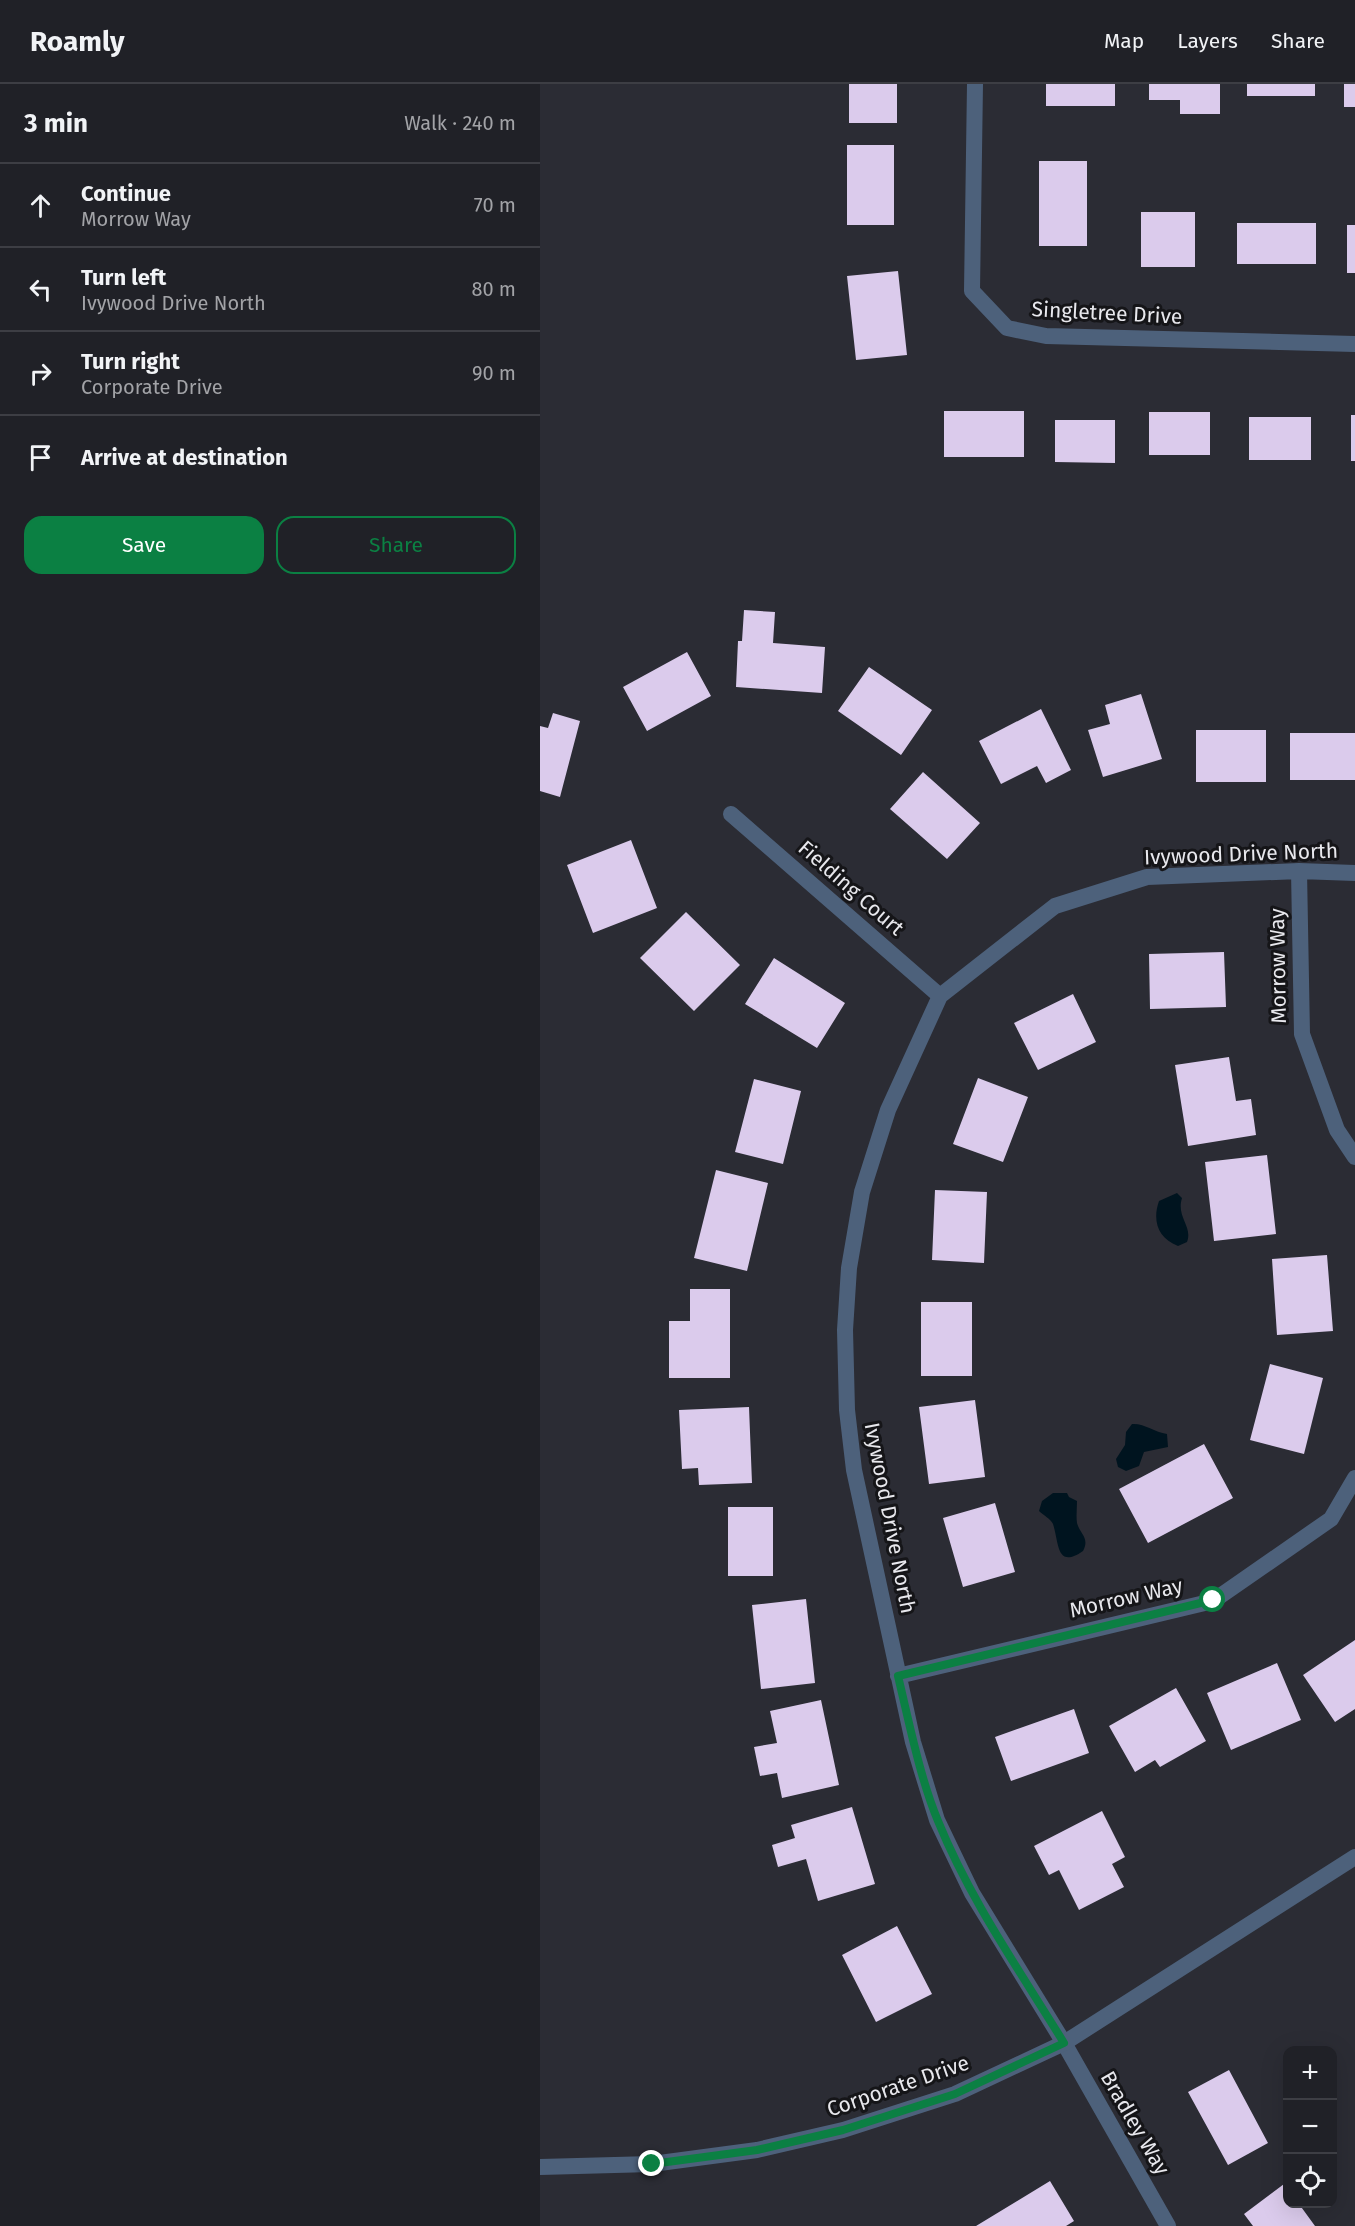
<!DOCTYPE html>
<meta charset="utf-8">
<style>
body{margin:0;font-family:"Fira Sans",sans-serif;background:#2d2e33;color:#f1f3f6}
.controls{position:absolute;right:18px;bottom:18px;display:grid;overflow:hidden;border-radius:12px;box-shadow:0 6px 24px #0002}
.controls button{width:54px;height:54px;display:grid;place-items:center;padding:0;border:0;border-bottom:2px solid #3d3e44;background:#202127;color:#f1f3f6;font:30px sans-serif}
.stop{position:absolute;width:18px;height:18px;margin:-14px;border:4px solid #0b8043;border-radius:50%;background:#fff}
.stop.end{background:#0b8043;border-color:#fff;box-shadow:0 2px 6px #0008}
.list{margin:0;padding:0;list-style:none}
h2{display:flex;justify-content:space-between;align-items:center;height:78px;margin:0;padding:0 24px;font-size:26px}
h2 small{font-size:20px;font-weight:400;color:#a2a3a7}
.list li{display:grid;grid-template-columns:39px 1fr auto;gap:18px;align-items:center;box-sizing:border-box;height:84px;padding:0 24px;border-top:2px solid #3d3e44}
.list b{display:block;font-size:22px;white-space:nowrap}
.list p{margin:0;font-size:20px;white-space:nowrap;color:#a2a3a7}
.list em{font-size:20px;font-style:normal;color:#a2a3a7}
.actions{display:flex;gap:12px;padding:18px 24px}
.actions a{flex:1;padding:14px 0;border:2px solid #0b8043;border-radius:18px;text-align:center;font-size:21px;color:#0b8043}
.actions .main{background:#0b8043;color:#fff}
.icon{flex:none;width:33px;height:33px;fill:none;stroke:currentColor;stroke-width:2;stroke-linecap:round;stroke-linejoin:round}
.map{position:relative;flex:none;width:815px;height:2142px;overflow:hidden}
header{display:flex;align-items:center;gap:36px;box-sizing:border-box;height:84px;padding:0 30px;background:#202127;border-bottom:2px solid #3d3e44}
header strong{font-size:28px}
nav{display:flex;gap:33px;margin-inline-start:auto;font-size:21px}
main{display:flex}
aside{flex:1;background:#202127}
.map>svg:first-child{display:block}
.water{fill:#00141f}
.building{fill:#dbcbec}
.lines{fill:none;stroke-linecap:round;stroke-linejoin:round}
.minor{stroke:#4d617b;stroke-width:16}
.tertiary{stroke:#4d617b;stroke-width:16}
.route{stroke:#0b8043;stroke-width:8}
.labels{text-anchor:middle;dominant-baseline:central;stroke-width:6;stroke-linejoin:round;paint-order:stroke}
.street-label{font-size:21px;fill:#e8e8ed;stroke:#151518}
</style>
<header>
<strong>Roamly</strong>
<nav><a>Map</a><a>Layers</a><a>Share</a></nav>
</header>
<main>
<aside>
<h2>3 min<small>Walk · 240 m</small></h2>
<ul class="list">
<li><svg class="icon" aria-label="ahead" viewBox="0 0 24 24"><path d="M12 20V5M6 11l6-6 6 6"/></svg><div><b>Continue</b><p>Morrow Way</p></div><em>70 m</em></li>
<li><svg class="icon" aria-label="left" viewBox="0 0 24 24"><path d="M17 20v-9H6M10 6l-5 5 5 5"/></svg><div><b>Turn left</b><p>Ivywood Drive North</p></div><em>80 m</em></li>
<li><svg class="icon" aria-label="right" viewBox="0 0 24 24"><path d="M7 20v-9h11M14 6l5 5-5 5"/></svg><div><b>Turn right</b><p>Corporate Drive</p></div><em>90 m</em></li>
<li><svg class="icon" aria-label="arrive" viewBox="0 0 24 24"><path d="M6 21V4h12l-3 4 3 4H6"/></svg><div><b>Arrive at destination</b></div></li>
</ul>
<div class="actions"><a class="main">Save</a><a>Share</a></div>
</aside>
<div class="map">
<svg width="815" height="2142" viewBox="0 0 815 2142">
<rect width="100%" height="100%" fill="#2b2c34"/>
<!-- water -->
<path class="water" d="M637,1109l5,5c-6,19 11,28 5,44l-9,4c-20,-8 -26,-25 -19,-45z
M592,1340c12,-1 22,8 35,10l1,13 -24,5 -5,14 -13,5 -8,-4 -2,-8 9,-14 1,-13z
M513,1409h14l2,4 8,4c0,7 -1,15 0,22 3,11 13,15 6,28 -27,19 -24,-9 -30,-27 -2,-5 -10,-9 -14,-13l3,-10z"/>
<!-- building -->
<path class="building" d="M309,0h48v39h-48z
M506,0h69v22h-69z
M609,0h71v30h-40v-14h-31z
M707,0h68v12h-68z
M804,0h11v23h-11z
M307,61h47v80h-47z
M499,77h48v85h-48z
M601,128h54v55h-54z
M697,139h79v41h-79z
M807,141h8v48h-8z
M358,187l9,84 -51,5 -9,-84z
M404,327h80v46h-80z
M609,328h61v43h-61z
M811,331h4v46h-4z
M709,333h62v43h-62z
M515,336h60v43l-60,-1z
M204,526l31,2 -2,31 52,4 -3,46 -86,-6 2,-46h4z
M147,568l24,44 -64,35 -24,-44z
M329,583l63,43 -31,45 -63,-44z
M601,610l21,65 -59,18 -15,-47 22,-6 -5,-19z
M501,625l30,61 -25,13 -9,-17 -36,18 -22,-43z
M13,629l27,8 -20,76 -20,-6v-65l8,2z
M656,646h70v52h-70z
M750,649h65v47h-65z
M383,688l57,51 -33,36 -57,-50z
M91,756l26,68 -64,25 -26,-68z
M146,828l54,53 -46,46 -54,-53z
M684,868l2,55 -76,2 -1,-55z
M234,874l71,45 -28,45 -72,-44z
M533,910l23,48 -58,28 -24,-47z
M689,973l7,44 15,-2 5,36 -68,11 -13,-81z
M438,994l50,19 -25,65 -50,-18z
M214,995l47,12 -18,73 -48,-12z
M727,1071l9,79 -62,7 -9,-79z
M176,1086l52,13 -21,88 -53,-13z
M395,1106l52,2 -3,71 -52,-3z
M787,1171l6,76 -56,4 -5,-76z
M150,1205h40v89h-61v-57h21z
M381,1218h51v74h-51z
M730,1280l53,14 -19,76 -54,-14z
M435,1316l10,77 -56,7 -10,-77z
M209,1323l3,76 -53,2 -1,-17 -16,1 -3,-59z
M664,1360l29,54 -85,45 -29,-54z
M455,1419l20,69 -52,15 -20,-69z
M188,1423h45v69h-45z
M266,1515l9,84 -54,6 -9,-84z
M815,1556v69l-20,13 -32,-47z
M737,1579l24,57 -70,30 -24,-57z
M636,1604l30,53 -46,26 -5,-7 -20,12 -26,-46z
M281,1616l18,85 -57,13 -5,-25 -17,3 -6,-29 23,-4 -7,-32z
M534,1625l15,44 -78,28 -16,-44z
M312,1723l23,77 -57,17 -12,-42 -28,8 -6,-22 23,-7 -4,-13z
M562,1727l23,46 -13,7 12,23 -45,23 -20,-40 -10,5 -15,-29z
M357,1842l35,68 -56,28 -34,-67z
M689,1986l39,73 -40,22 -40,-73z
M510,2097l24,40 -8,5h-90z
M744,2100l4,4v16h11l16,22h-62l-9,-12z"/>
<g class="lines">
<!-- minor -->
<path class="minor" d="M435,0l-3,207 35,37 39,8 309,8
M191,730l209,182
M759,787l3,163 35,96 18,27
M358,1592l315,-75 118,-82 24,-41
M628,2142l-104,-183 -92,-150 -35,-73 -24,-78 -59,-272 -7,-60 -2,-80 4,-62 13,-76 26,-82 52,-114 115,-90 92,-29 152,-6 56,2"/>
<!-- tertiary -->
<path class="tertiary" d="M0,2083l112,-3 105,-14 86,-20 112,-36 109,-51 291,-186"/>
</g>
<g class="lines">
<!-- route -->
<path class="route" d="M112,2080l105,-14 86,-20 112,-36 109,-51c-44,-72 -94,-143 -126,-222 -18,-43 -29,-99 -40,-145l315,-76"/>
</g>
<g class="labels">
<!-- street labels -->
<g class="street-label">
<text transform="translate(567 229) rotate(3)">Singletree Drive</text>
<text transform="translate(701 770) rotate(-2)">Ivywood Drive North</text>
<text transform="translate(311 804) rotate(41)">Fielding Court</text>
<text transform="translate(738 882) rotate(-91)">Morrow Way</text>
<text transform="translate(350 1434) rotate(79)">Ivywood Drive North</text>
<text transform="translate(586 1514) rotate(-13)">Morrow Way</text>
<text transform="translate(358 2002) rotate(-19)">Corporate Drive</text>
<text transform="translate(595 2039) rotate(60)">Bradley Way</text>
</g>
</g>
</svg>
<div class="controls">
<button>+</button>
<button>−</button>
<button><svg class="icon" aria-label="locate" viewBox="0 0 24 24"><circle cx="12" cy="12" r="6"/><path d="M12 2v4M12 18v4M2 12h4M18 12h4"/></svg></button>
</div>
<div class="stop" style="left:673px;top:1516px"></div>
<div class="stop end" style="left:112px;top:2080px"></div>
</div>
</main>
